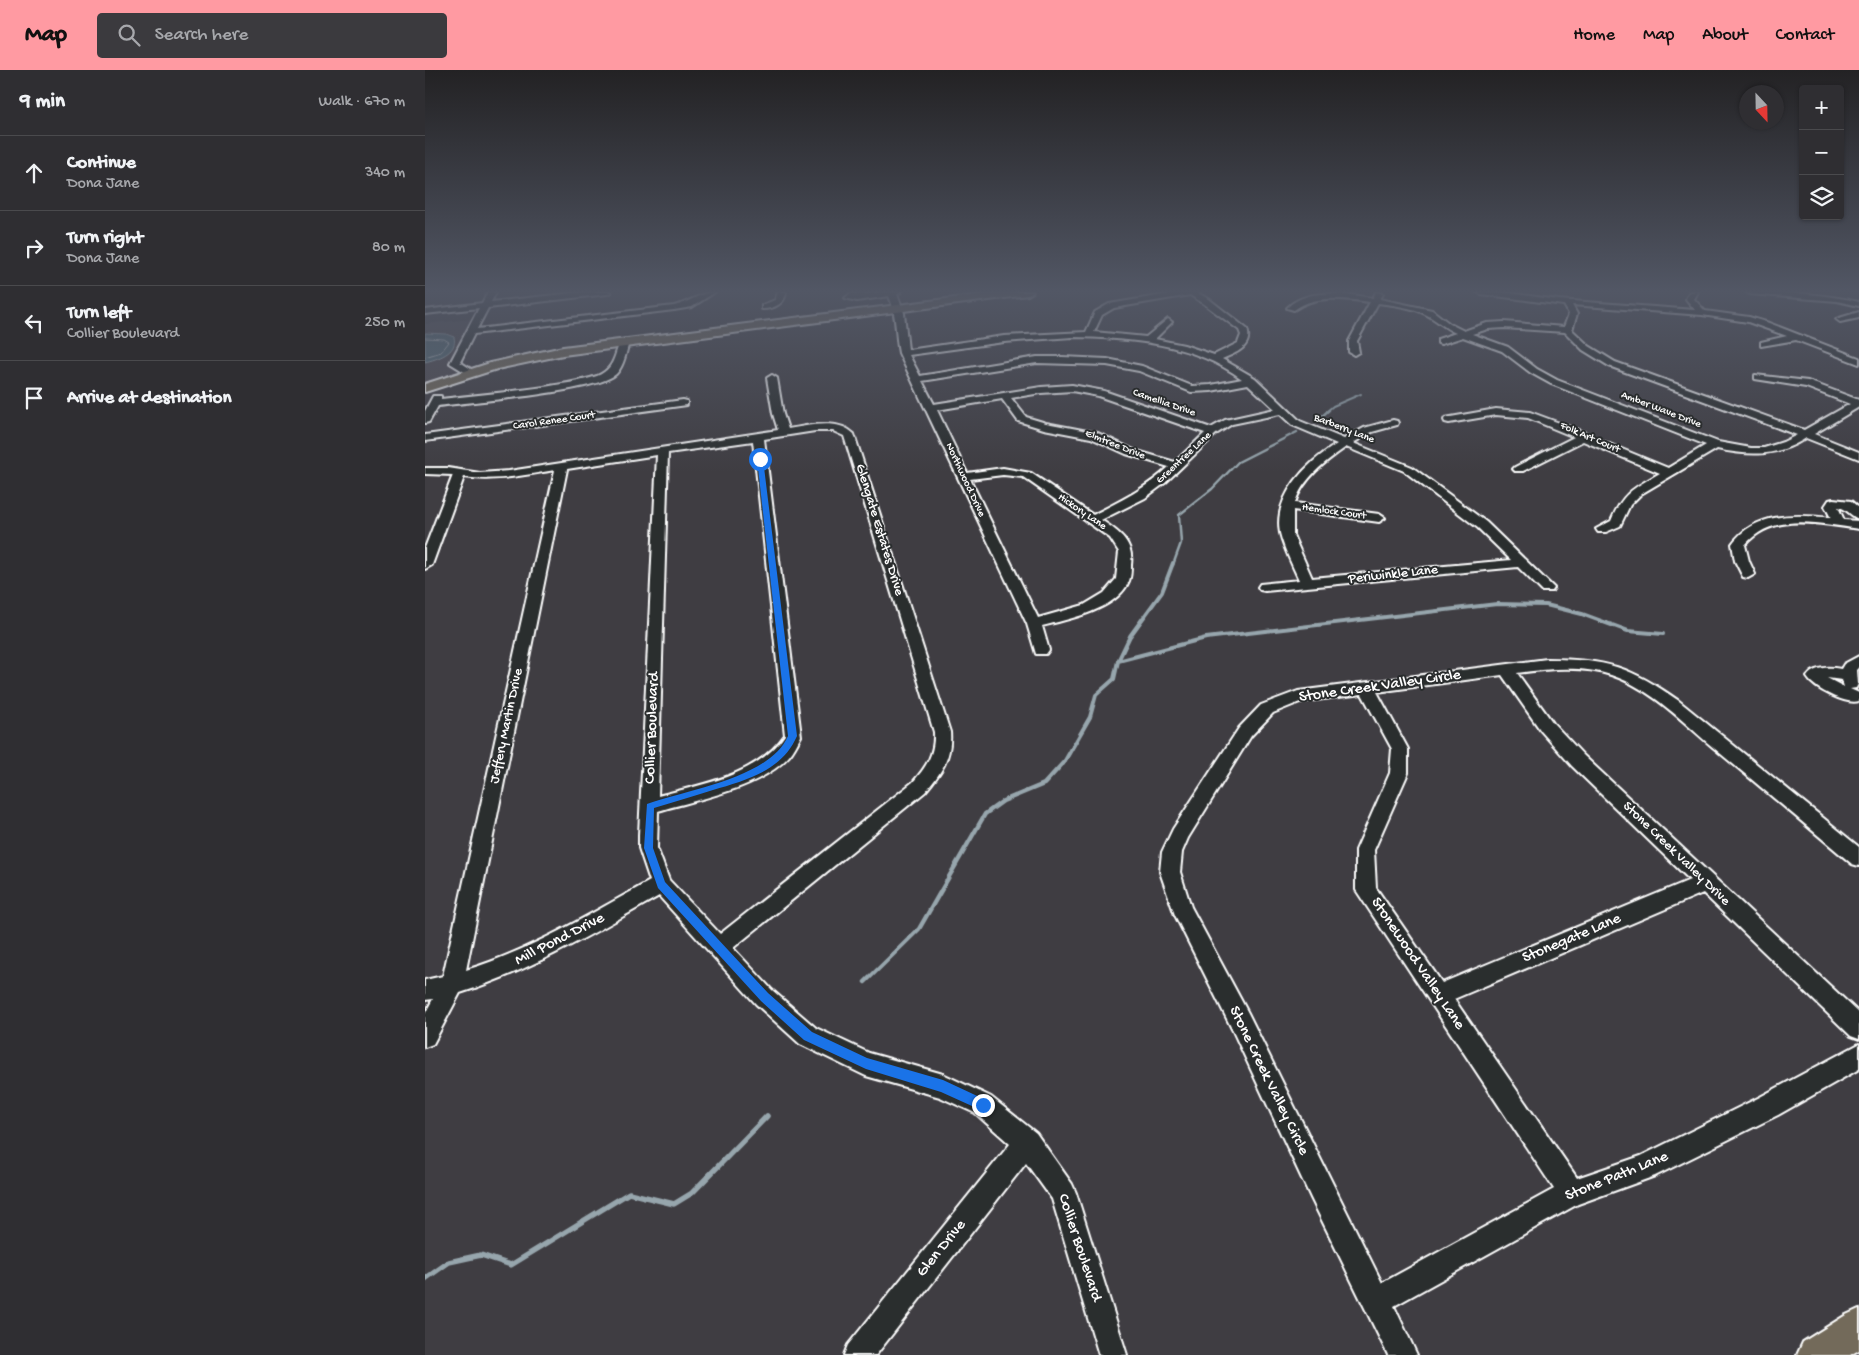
<!DOCTYPE html>
<meta charset="utf-8">
<style>
body{margin:0;font-family:"Gochi Hand",sans-serif;background:#3b3a3e;color:#f1f3f6}
.controls{position:absolute;right:15px;top:15px;display:grid;overflow:hidden;border-radius:5px;box-shadow:0 1px 4px #0004}
.controls button{width:45px;height:45px;display:grid;place-items:center;padding:0;border:0;border-bottom:1px solid #4a4a4d;background:#2f2e32;color:#f1f3f6;font:25px sans-serif}
.compass{position:absolute;left:1314px;top:15px;width:45px;height:45px;border-radius:50%;background:#2f2e32;box-shadow:0 1px 4px #0004;rotate:158deg}
.stop{position:absolute;width:15px;height:15px;margin:-11px;border:4px solid #1a73e8;border-radius:50%;background:#fff}
.stop.end{background:#1a73e8;border-color:#fff;box-shadow:0 1px 5px #0008}
.list{margin:0;padding:0;list-style:none}
h2{display:flex;justify-content:space-between;align-items:center;height:65px;margin:0;padding:0 20px;font-size:21px}
h2 small{font-size:16px;font-weight:400;color:#a7a8ac}
.list li{display:grid;grid-template-columns:32px 1fr auto;gap:15px;align-items:center;box-sizing:border-box;height:75px;padding:0 20px;border-top:1px solid #4a4a4d}
.list b{display:block;font-size:19px;white-space:nowrap}
.list p{margin:0;font-size:16px;white-space:nowrap;color:#a7a8ac}
.list em{font-size:16px;font-style:normal;color:#a7a8ac}
.icon{flex:none;width:28px;height:28px;fill:none;stroke:currentColor;stroke-width:2;stroke-linecap:round;stroke-linejoin:round}
.map{position:relative;flex:none;width:1434px;height:1285px;overflow:hidden}
header{display:flex;align-items:center;gap:30px;box-sizing:border-box;height:70px;padding:0 25px;background:#ff9aa2;color:#111}
header strong{font-size:24px}
nav{display:flex;gap:28px;margin-inline-start:auto;font-size:18px}
.search{width:350px;height:45px;background:#3b3a3e;display:flex;align-items:center;gap:12px;box-sizing:border-box;padding:0 18px;border-radius:5px;color:#a7a8ac;font-size:19px}
main{display:flex}
aside{flex:1;background:#2f2e32}
.map>svg:first-child{display:block}
.built{fill:#4e4850}
.water{fill:#516a76;stroke:#97a6ad}
.lines{fill:none;stroke-linecap:round;stroke-linejoin:round}
.shore{stroke:#b9c3c8;stroke-width:1}
.stream-far4{stroke:#97a6ad;stroke-width:2}
.stream-far3{stroke:#97a6ad;stroke-width:2.5}
.stream-far2{stroke:#97a6ad;stroke-width:4}
.stream-far1{stroke:#97a6ad;stroke-width:4.5}
.stream{stroke:#97a6ad;stroke-width:5.5}
.minor-casing{stroke:#fff;stroke-width:4}
.major-casing{stroke:#fff;stroke-width:4}
.minor{fill:#2a2d2e;fill-rule:evenodd}
.major{fill:#736b5a;fill-rule:evenodd}
.route{fill:#1a73e8}
.labels{text-anchor:middle;dominant-baseline:central;stroke-width:4;stroke-linejoin:round;paint-order:stroke}
.far-street-label{font-size:11px;fill:#fff;stroke:#2a2d2e}
.street-label{font-size:14px;fill:#fff;stroke:#2a2d2e}
.near-street-label{font-size:16px;fill:#fff;stroke:#2a2d2e}
</style>
<header>
<strong>Map</strong>
<div class="search"><svg class="icon" aria-label="search" viewBox="0 0 24 24"><circle cx="10" cy="10" r="6"/><path d="M15 15l6 6"/></svg>Search here</div>
<nav><a>Home</a><a>Map</a><a>About</a><a>Contact</a></nav>
</header>
<main>
<aside>
<h2>9 min<small>Walk · 670 m</small></h2>
<ul class="list">
<li><svg class="icon" aria-label="ahead" viewBox="0 0 24 24"><path d="M12 20V5M6 11l6-6 6 6"/></svg><div><b>Continue</b><p>Dona Jane</p></div><em>340 m</em></li>
<li><svg class="icon" aria-label="right" viewBox="0 0 24 24"><path d="M7 20v-9h11M14 6l5 5-5 5"/></svg><div><b>Turn right</b><p>Dona Jane</p></div><em>80 m</em></li>
<li><svg class="icon" aria-label="left" viewBox="0 0 24 24"><path d="M17 20v-9H6M10 6l-5 5 5 5"/></svg><div><b>Turn left</b><p>Collier Boulevard</p></div><em>250 m</em></li>
<li><svg class="icon" aria-label="arrive" viewBox="0 0 24 24"><path d="M6 21V4h12l-3 4 3 4H6"/></svg><div><b>Arrive at destination</b></div></li>
</ul>
</aside>
<div class="map">
<svg width="1434" height="1285" viewBox="0 0 1434 1285">
<rect width="100%" height="100%" fill="#3f3d42"/>
<filter id="ink" filterUnits="userSpaceOnUse"><feTurbulence type="fractalNoise" baseFrequency=".02" numOctaves="2"/><feDisplacementMap in="SourceGraphic" scale="10" xChannelSelector="R" yChannelSelector="G"/><feConvolveMatrix kernelMatrix="1 2 1 2 8 2 1 2 1" color-interpolation-filters="sRGB"/></filter>
<g filter="url(#ink)">
<!-- built -->
<path class="built" d="M47,249l-21,40v5l8,8 -34,13v-61z"/>
<!-- water -->
<path class="water" d="M0,263l21,1 8,3c4,16 -17,22 -29,25z"/>
<g class="lines">
<!-- shore -->
<path class="shore" d="M0,268l19,1 5,3 -8,10 -16,5"/>
<!-- stream-far4 -->
<path class="stream-far4" d="M902,341l6,-5 28,-12"/>
<!-- stream-far3 -->
<path class="stream-far3" d="M896,347l8,-7
M748,495l8,-22 -2,-28 33,-26 26,-27 59,-30"/>
<!-- stream-far2 -->
<path class="stream-far2" d="M693,591l88,-23 291,-34 49,1 36,9 46,17 35,3
M638,694l27,-47 6,-22 18,-16 4,-18 12,-25 32,-44 11,-29"/>
<!-- stream-far1 -->
<path class="stream-far1" d="M440,912l54,-53 66,-115 18,-13 41,-17 20,-22"/>
<!-- stream -->
<path class="stream" d="M0,1209l24,-17 32,-7 30,10 118,-72 45,11 18,-11 75,-77"/>
<defs>
<path id="minor" d="M63,222h8l-5,10 91,-10h29l-4,2 -119,14 -11,21 197,-23c15,-3 26,-14 41,-14l-23,15 -18,3 -200,24 -14,28 14,9 2,2 -5,3 -21,-13 29,-55 -54,6v-4l57,-7z
M353,222h8c-1,12 -13,17 -24,17v-4l13,-5z
M454,222h22l-4,2 7,19 4,37 96,-14 82,-4 9,-20 14,-8 72,-12h15l13,7 38,30c6,18 -11,24 -25,30l33,19 45,43 44,18 20,-11 29,-8 4,1 1,2 -1,2 -25,7 -19,11 59,24 74,55 68,66 -2,3h-10l-24,-24 -253,24 -5,-1 -2,-3 2,-3 39,-4c-7,-16 -15,-31 -19,-47 -7,-38 28,-71 57,-89l-45,-19 -12,-11 -48,10 -16,10 -51,49 -20,15 -44,22c18,12 33,22 30,45 0,5 0,11 -2,16 -12,29 -60,38 -87,45l7,24 -3,4h-10l-9,-30 -128,-271c-4,-20 -2,-38 -10,-57l-32,5 -12,-3 6,-5 13,1zM765,225l13,8 36,27 2,5 -3,8 -24,12 -30,-10 -29,-6 17,-17 -4,-3 -22,18 -52,-5 8,-17 12,-7zM647,267c58,1 122,6 170,42l-31,6 -19,1 -50,-20 -35,-7 -45,-2h-25l-117,19 -11,-21 95,-13zM612,293l70,2 32,6 52,21 20,-1 37,-7 27,25 -50,11 -14,8 -107,-37 -32,-6 -31,2 -107,17 -12,-23zM647,321l26,5 107,37 -30,29 -41,-12 -36,-17 -52,-10 -20,-6 -15,-19 30,-5zM577,329l16,22 26,8 47,9 35,16 43,13c-22,21 -49,34 -76,48l-62,-42 -28,-5 -36,5 -30,-63zM921,377l58,24 74,57 33,32 -199,18 -19,-43v-25l86,12 6,-4 -6,-4 -84,-11c7,-24 31,-42 51,-56zM578,405l20,2 87,61 9,14 -3,27 -12,14 -20,12 -46,13 -68,-139z
M951,222l7,2 -3,5 52,11 18,14 14,7 23,-8 17,-1 60,5 5,-13 -5,-9 -83,-11 -4,-2h25l57,8 136,10 -9,-11 3,-7h9l-4,7 11,12 44,6 20,6 90,35v6l-63,-24 -35,6v-4l26,-6 -39,-14 -46,-7 -130,-10 5,9 -5,16 17,16 26,16 189,68 46,-26 -44,-17 -51,-8v-4l53,6 51,19v7l-45,27 45,18v7l-53,-21c-29,19 -56,18 -89,11l-76,45 -11,11 -10,21 -14,6h-8l-2,-3 15,-8c12,-29 23,-33 49,-48l-77,-32 -60,30h-8l-2,-2 2,-2 59,-30 -46,-19 -32,-3 -47,8 -4,-1 -1,-2 1,-2 51,-9 34,3 59,22 1,2 78,32 38,-23 -155,-61 -20,-11 -29,-22 -39,-14 -22,7 -3,-1v-4l18,-6c-12,-5 -20,-14 -31,-19 -13,-7 -32,-9 -47,-11l-21,38 2,11 -5,3 -5,-3v-11l21,-39c-25,-3 -55,-8 -76,8l-7,-2c20,-21 60,-14 86,-10zM1079,258l61,4 18,18 26,16 188,69 -14,7 -19,6h-13l-33,-6 -161,-62 -20,-11 -29,-22 -36,-13 16,-5z
M1321,222c38,0 76,1 113,10v4l-22,-5 -87,-7z
M1434,242v6l-19,4 -4,-3z
M200,269l4,3c-3,10 -5,24 -13,32 -19,18 -146,28 -178,32l-9,16 -4,1v-12l8,-15h8v3c35,-4 69,-7 103,-12 17,-3 36,-5 53,-11 23,-9 16,-32 28,-37z
M347,305l5,3 6,36 5,15c20,-3 50,-11 66,5l96,298c2,26 -9,41 -25,60l-192,156 39,42 44,38 53,25 74,21 48,23 45,36 36,51 4,9 51,162h-28l-47,-156 -26,-36 -150,192h-32l4,-10 162,-201 -35,-31 -35,-16 -74,-21 -66,-32 -44,-40 -97,-108c-65,37 -127,74 -199,97l-27,51 -8,3v-33l8,-15 -8,1v-20l18,-4 112,-506c-30,5 -61,12 -91,7l-32,88 -7,4v-21l28,-73 -28,-1v-6h23l32,5 29,-2 269,-41 -5,-16 -6,-36zM390,361h18l11,5 90,296c1,22 -7,34 -21,50l-193,152 -51,-54 -12,-32 1,-37c40,-12 102,-22 131,-55 5,-6 9,-14 12,-20l-37,-297zM328,371l32,294c-28,41 -82,49 -127,61l10,-343zM232,385l-18,380v13l11,33c-60,33 -118,69 -184,89l101,-501z
M258,330l4,1v4l-262,36v-6z
M1408,429l18,2 8,7v11c-9,-3 -12,-11 -21,-12l6,13 15,1v8c-38,-5 -85,-18 -114,16l4,16 6,13 -7,4 -5,-1 -8,-16 -3,-17c23,-32 64,-30 99,-26l-6,-12 4,-6z
M1434,586v12l-2,2 1,14 -2,4 -6,1 9,4v8c-13,4 -45,-12 -52,-24 7,-11 23,-10 34,-8l3,-5zM1402,608l15,2 2,7z
M1122,589c59,0 84,8 132,42l180,146v19l-7,-2c-45,-38 -91,-77 -137,-115 -31,-26 -64,-61 -104,-74 -30,-10 -64,-6 -94,-2l36,50 31,33 275,257v26l-8,-3 -148,-143 -249,106 123,179 64,-22 119,-59 99,-53v25l-81,46 -123,61 -77,28 -184,102 23,49h-29l-77,-157 -79,-169 -57,-114 -15,-43 2,-20 11,-23 66,-101 22,-23 37,-14zM1077,605l39,56 31,35 118,114 -248,103 -66,-95 -2,-38 34,-77v-24l-31,-57zM937,624l30,55 -2,24 -34,77v40l198,299 -172,94 -134,-270 -57,-106 -11,-35 2,-20 6,-14 63,-102 22,-23 27,-11z"/>
<path id="major" d="M576,222h32l-5,3 -465,60 -66,14 -72,23v-8l65,-21 73,-16z
M1434,1239v41l-9,5h-53l6,-13 43,-27z"/>
</defs>
<!-- minor casing -->
<use href="#minor" class="minor-casing"/>
<!-- major casing -->
<use href="#major" class="major-casing"/>
<!-- minor -->
<use href="#minor" class="minor"/>
<!-- major -->
<use href="#major" class="major"/>
</g>
</g>
<!-- sky -->
<linearGradient id="sky" x2="0" y2="1"><stop stop-color="#232224"/><stop offset="0.55" stop-color="#525765"/><stop offset="1" stop-color="#525765" stop-opacity="0"/></linearGradient>
<rect width="1434" height="402" fill="url(#sky)"/>
<!-- route -->
<path class="route" d="M335,387l3,2 34,277c-15,35 -51,44 -84,54 -19,6 -39,12 -59,18l-1,40 12,34 103,111 44,39 55,26 76,22 45,21 1,4 -1,4 -5,2 -42,-19 -75,-23 -62,-29 -43,-39 -103,-113 -14,-40 3,-44c40,-14 123,-26 141,-68l-31,-277z"/>
<g class="labels">
<!-- far-street labels -->
<g class="far-street-label">
<text transform="translate(739 333) rotate(19)">Camellia Drive</text>
<text transform="translate(1236 340) rotate(21)">Amber Wave Drive</text>
<text transform="translate(129 351) rotate(-8)">Carol Renee Court</text>
<text transform="translate(919 359) rotate(21)">Barberry Lane</text>
<text transform="translate(1165 368) rotate(23)">Folk Art Court</text>
<text transform="translate(690 375) rotate(22)">Elmtree Drive</text>
<text transform="translate(759 388) rotate(-43)">Greentree Lane</text>
<text transform="translate(540 410) rotate(65)">Northwood Drive</text>
<text transform="translate(657 442) rotate(34)">Hickory Lane</text>
<text transform="translate(909 442) rotate(8)">Hemlock Court</text>
</g>
<!-- street labels -->
<g class="street-label">
<text transform="translate(454 460) rotate(73)">Glengate Estates Drive</text>
<text transform="translate(968 505) rotate(-6)">Periwinkle Lane</text>
<text transform="translate(82 656) rotate(-78)">Jeffery Martin Drive</text>
<text transform="translate(1251 784) rotate(44)">Stone Creek Valley Drive</text>
</g>
<!-- near-street labels -->
<g class="near-street-label">
<text transform="translate(955 617) rotate(-8)">Stone Creek Valley Circle</text>
<text transform="translate(228 658) rotate(-88)">Collier Boulevard</text>
<text transform="translate(1147 869) rotate(-23)">Stonegate Lane</text>
<text transform="translate(135 870) rotate(-27)">Mill Pond Drive</text>
<text transform="translate(992 894) rotate(56)">Stonewood Valley Lane</text>
<text transform="translate(843 1011) rotate(64)">Stone Creek Valley Circle</text>
<text transform="translate(1192 1107) rotate(-22)">Stone Path Lane</text>
<text transform="translate(654 1178) rotate(72)">Collier Boulevard</text>
<text transform="translate(517 1179) rotate(-51)">Glen Drive</text>
</g>
</g>
</svg>
<div class="controls">
<button>+</button>
<button>−</button>
<button><svg class="icon" aria-label="layers" viewBox="0 0 24 24"><path d="M12 4l9 5-9 5-9-5zM3 14l9 5 9-5"/></svg></button>
</div>
<svg class="compass" viewBox="-18 -18 36 36"><path d="M0-13l5 13h-10z" fill="#e53935"/><path d="M0 13l5-13h-10z" fill="#a7a8ac"/></svg>
<div class="stop" style="left:335px;top:389px"></div>
<div class="stop end" style="left:558px;top:1035px"></div>
</div>
</main>
